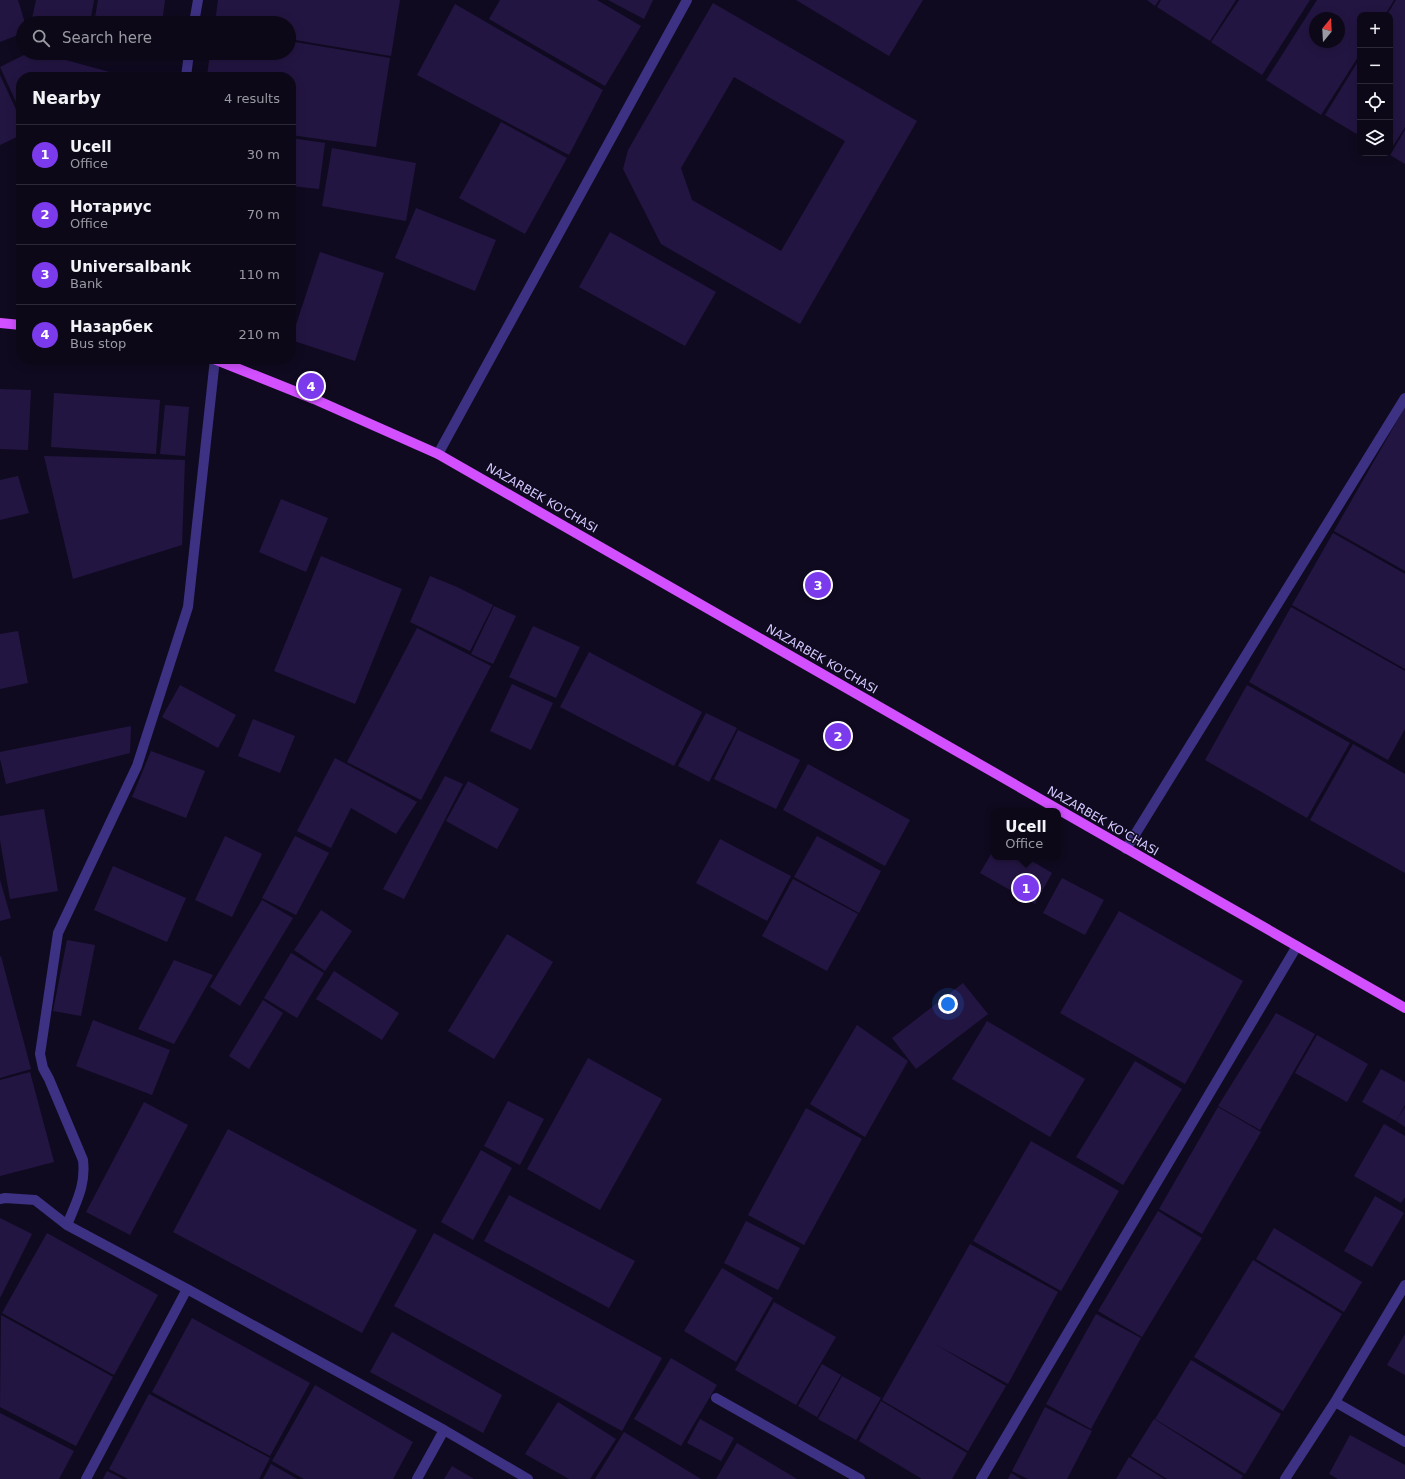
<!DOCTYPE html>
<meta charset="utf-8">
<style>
body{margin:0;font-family:"DejaVu Sans",sans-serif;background:#151121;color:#f1f3f6}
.controls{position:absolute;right:12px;top:12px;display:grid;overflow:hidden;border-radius:8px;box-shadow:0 2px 10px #0003}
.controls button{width:36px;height:36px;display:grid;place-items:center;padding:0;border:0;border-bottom:1px solid #2c2937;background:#0c0818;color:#f1f3f6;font:20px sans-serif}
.compass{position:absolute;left:1309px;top:12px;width:36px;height:36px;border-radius:50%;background:#0c0818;box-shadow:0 2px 10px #0003;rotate:18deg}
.you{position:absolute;left:948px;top:1004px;width:14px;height:14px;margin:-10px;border:3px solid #fff;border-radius:50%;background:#1a73e8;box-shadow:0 0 0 6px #1a73e833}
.badge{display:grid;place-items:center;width:26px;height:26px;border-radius:50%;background:#7c3aed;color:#fff;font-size:13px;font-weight:700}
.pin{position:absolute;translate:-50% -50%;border:2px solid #fff;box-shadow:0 1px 4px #0006}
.popup{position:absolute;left:991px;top:808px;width:70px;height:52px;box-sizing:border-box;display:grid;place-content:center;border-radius:8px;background:#0c0818;filter:drop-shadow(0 1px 3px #0005);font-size:13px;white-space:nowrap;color:#9a9aa2}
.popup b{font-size:15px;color:#f1f3f6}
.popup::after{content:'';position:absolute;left:50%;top:100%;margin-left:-8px;border:8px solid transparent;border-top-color:#0c0818}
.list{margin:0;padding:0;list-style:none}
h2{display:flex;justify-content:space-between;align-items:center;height:52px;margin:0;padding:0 16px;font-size:17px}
h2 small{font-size:13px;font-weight:400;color:#9a9aa2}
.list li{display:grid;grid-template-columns:26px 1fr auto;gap:12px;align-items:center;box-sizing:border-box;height:60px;padding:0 16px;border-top:1px solid #2c2937}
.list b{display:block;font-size:15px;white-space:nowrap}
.list p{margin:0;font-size:13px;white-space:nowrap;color:#9a9aa2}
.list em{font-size:13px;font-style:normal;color:#9a9aa2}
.icon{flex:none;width:22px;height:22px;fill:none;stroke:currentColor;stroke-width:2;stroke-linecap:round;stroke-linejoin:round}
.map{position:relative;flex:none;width:1405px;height:1479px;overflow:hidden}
.search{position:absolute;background:#0c0818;box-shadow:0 2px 10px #0003;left:16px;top:16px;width:280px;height:44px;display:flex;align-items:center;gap:10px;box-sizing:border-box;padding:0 14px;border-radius:22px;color:#9a9aa2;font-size:15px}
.panel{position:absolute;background:#0c0818;box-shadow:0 2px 10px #0003;left:16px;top:72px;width:280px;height:292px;border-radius:16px}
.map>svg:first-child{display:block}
.building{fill:#231542;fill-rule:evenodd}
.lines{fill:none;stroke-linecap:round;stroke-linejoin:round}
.minor{stroke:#3d3183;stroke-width:10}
.major{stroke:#d250ff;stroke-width:10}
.labels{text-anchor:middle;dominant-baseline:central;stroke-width:3;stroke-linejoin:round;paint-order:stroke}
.street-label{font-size:12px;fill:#d5c9ff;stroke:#100a20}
</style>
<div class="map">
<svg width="1405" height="1479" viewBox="0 0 1405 1479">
<rect width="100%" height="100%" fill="#100a20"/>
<!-- building -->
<path class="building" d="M0,0h18l7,23h-2v10l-23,9z
M36,0h58l-4,23h-59z
M98,0h67l-3,23h-68z
M218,0h182l-9,56 -102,-17v-16h-74z
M500,0h97l44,26 -36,60 -116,-67z
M608,0h45l-9,19z
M796,0h127l-34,56z
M1147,0h12l-4,6z
M1161,0h75l-26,41 -53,-34z
M1239,0h71l-48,75 -51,-33z
M1317,0h77l-9,15h-25v39l-39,61 -55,-35zM1315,18h24v24h-24z
M1396,0h9v127l-15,24v-136h-3z
M713,3l204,118 -117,203 -139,-80 -38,-75 5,-19zM734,77l111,64 -64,110 -89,-51 -11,-32z
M455,4l148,86 -34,65 -152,-80z
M289,41l101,17 -14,89 -85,-12v-58h-84l3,-24h79z
M28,53h12l88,24h-107v36l-21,-46z
M1360,58v78l-35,-21z
M0,75l21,45v15l-21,10z
M501,122l66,36 -42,76 -66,-36z
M1405,130v34l-15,-9z
M291,138l34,5 -6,46 -28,-3z
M332,148l84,15 -10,58 -84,-15z
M416,208l80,32 -21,51 -80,-33z
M610,232l106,60 -31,54 -106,-59z
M320,252l64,21 -29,88 -64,-21z
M0,389l31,1 -3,60 -28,-1z
M54,393l106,7 -4,54 -105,-7z
M165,405l24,2 -4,49 -25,-2z
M1405,407v164l-71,-40z
M44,456l141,4 -3,85 -109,34z
M18,476l11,37 -29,7v-40z
M281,499l47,19 -22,54 -47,-20z
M1333,533l72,41v95l-113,-64z
M321,556l81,33 -47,115 -81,-33z
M430,576l27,11 36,18 -23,46 -60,-29z
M494,606l22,10 -23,48 -22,-10z
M1291,607l114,64v58l-17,31 -139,-78z
M533,626l47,21 -24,51 -47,-21z
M417,628l74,38 -70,134 -74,-38z
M18,631l10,52 -28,6v-55z
M589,652l113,60 -28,54 -114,-59z
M512,684l41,19 -22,47 -41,-19z
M180,685l56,30 -18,33 -56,-31z
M1247,685l103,58 -43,75 -102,-58z
M706,713l31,15 -28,54 -31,-16z
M253,719l42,17 -15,37 -42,-17z
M131,726l-1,27 -124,31 -6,-25v-7z
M738,730l62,30 -24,49 -62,-30z
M1353,744l52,30v99l-95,-53z
M151,751l54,20 -19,47 -54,-21z
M335,758l82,44 -21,32 -45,-26 -20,40 -34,-17z
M808,764l102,56 -25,46 -102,-56z
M445,776l18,8 -59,115 -21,-10z
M468,781l51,28 -22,40 -51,-28z
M44,809l14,82 -48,8 -10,-59v-24z
M225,836l37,18 -30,63 -37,-17z
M295,836l34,17 -33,62 -34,-17z
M817,836l64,35 -22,42 -65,-36z
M720,839l71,37 -24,45 -71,-38z
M994,849v8h31l27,16 -17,31 -55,-31z
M113,866l73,32 -19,44 -73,-32z
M1062,878l42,22 -19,35 -42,-22z
M793,879l65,35 -31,57 -65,-35z
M0,880l11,38 -11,3z
M262,900l31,18 -53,88 -30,-19z
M321,910l31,21 -27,40 -31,-21z
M1119,911l124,70 -58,103 -125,-71z
M507,934l46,28 -59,97 -46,-28z
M67,940l28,5 -14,71 -28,-5z
M291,953l33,20 -27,45 -33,-20z
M1,956l30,113 -31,9v-121z
M174,960l39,15 -39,69 -36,-15z
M334,971l65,42 -17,27 -66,-41z
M963,983l25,31 -72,55 -24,-31z
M263,1000l20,13 -34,56 -20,-13z
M1276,1013l39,21 -55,96 -42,-24z
M93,1020l77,30 -18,45 -76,-29z
M987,1021l98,58 -35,58 -98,-58z
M857,1025l51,36 -43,76 -55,-33z
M1317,1035l51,29 -21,38 -52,-29z
M588,1058l74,41 -62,111 -73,-41z
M1135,1061l47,28 -59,96 -47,-28z
M1381,1069l24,13v23l-9,16 -34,-19z
M30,1072l24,90 -54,14v-96z
M508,1101l36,18 -24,46 -36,-19z
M144,1102l44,23 -58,110 -44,-23z
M1218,1107l43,25 -59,102 -43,-25z
M1405,1107v20l-9,-6z
M806,1108l56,31 -58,106 -56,-30z
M1384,1124l21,12v61l-4,6 -47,-27z
M228,1129l189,101 -55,103 -189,-101z
M1031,1141l88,50 -58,100 -88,-50z
M481,1150l31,18 -39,72 -32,-18z
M509,1195l126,66 -26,47 -125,-67z
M1375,1196l29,17 -32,54 -28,-16z
M1158,1211l44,27 -60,99 -44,-26z
M0,1218l32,16 -32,64z
M746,1221l54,27 -22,42 -54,-27z
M1274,1228l88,54 -18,30 -88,-53z
M47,1233l111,62 -44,80 -112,-62z
M434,1233l228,125 -40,73 -228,-125z
M970,1244l88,48 -50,92 -75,-41 73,43 -38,65 -86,-51 37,-65z
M1253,1260l89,54 -59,97 -89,-54z
M722,1268l51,30 -37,64 -52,-31z
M774,1302l62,35 -40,68 -61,-35z
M1096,1314l45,24 -50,91 -45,-25z
M1,1315l112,62 -37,69 -76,-39z
M192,1318l118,65 -40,73 -118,-64z
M392,1332l110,63 -19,38 -113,-61z
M1405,1334v41l-18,-10z
M671,1358l46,27 -36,61 -47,-27z
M1191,1360l90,54 -36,60 -90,-55z
M822,1364l19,11 -24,42 -19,-11z
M842,1376l39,22 -25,42 -38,-21z
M315,1385l98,57 -20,37h-89l-32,-18z
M149,1394l121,64 -11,21h-131l-19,-10z
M881,1401l86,52 -15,26h-30l-63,-38z
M558,1402l58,37 -26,40h-21l-44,-25z
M1045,1407l47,24 -25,48h-39l-16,-8z
M0,1413l74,38 -15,28h-59z
M700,1419l34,19 -13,23 -34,-18z
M1154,1419l89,57 -2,3h-74l-36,-23z
M624,1432l77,47h-106z
M1350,1435l55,30v14h-67l-9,-5z
M737,1443l60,36h-81z
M1129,1457l35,22h-48z
M271,1464l26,15h-34z
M452,1466l22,13h-30z
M107,1471l16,8h-20z
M1011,1473l10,6h-13z"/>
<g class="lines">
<!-- minor -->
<path class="minor" d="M194,23l4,-23
M186,77l3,-24
M438,454l249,-454
M1126,849l279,-451
M0,1199l5,-1 30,2 32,25 120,64 257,141 84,49
M67,1225c9,-23 19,-39 16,-65l-34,-81 -6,-11 -3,-14 18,-121 79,-167 51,-159 27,-248
M716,1398l144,81
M1335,1402l70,40
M86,1479l101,-190
M417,1479l27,-49
M981,1479l316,-533
M1285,1479l50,-77 70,-117"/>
<!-- major -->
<path class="major" d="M0,323l21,2
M214,359l100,40 124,55 967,554"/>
</g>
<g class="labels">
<!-- street labels -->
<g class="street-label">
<text transform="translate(542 498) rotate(30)">NAZARBEK KO'CHASI</text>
<text transform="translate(822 659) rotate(30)">NAZARBEK KO'CHASI</text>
<text transform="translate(1103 821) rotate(30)">NAZARBEK KO'CHASI</text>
</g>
</g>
</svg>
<div class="controls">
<button>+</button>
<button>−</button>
<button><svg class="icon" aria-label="locate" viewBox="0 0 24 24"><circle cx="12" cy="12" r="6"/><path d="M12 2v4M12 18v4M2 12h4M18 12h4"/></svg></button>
<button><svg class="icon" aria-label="layers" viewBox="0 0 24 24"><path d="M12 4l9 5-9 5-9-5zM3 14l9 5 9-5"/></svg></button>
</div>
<svg class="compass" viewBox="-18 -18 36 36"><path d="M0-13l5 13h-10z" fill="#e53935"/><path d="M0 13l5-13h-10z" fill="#9a9aa2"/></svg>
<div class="you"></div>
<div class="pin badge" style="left:1026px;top:888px">1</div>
<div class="popup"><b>Ucell</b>Office</div>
<div class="pin badge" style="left:838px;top:736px">2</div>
<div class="pin badge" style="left:818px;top:585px">3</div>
<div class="pin badge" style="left:311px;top:386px">4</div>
<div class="search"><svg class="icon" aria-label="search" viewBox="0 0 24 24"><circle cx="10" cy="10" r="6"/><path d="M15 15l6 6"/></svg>Search here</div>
<section class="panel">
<h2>Nearby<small>4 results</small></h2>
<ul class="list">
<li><span class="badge">1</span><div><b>Ucell</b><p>Office</p></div><em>30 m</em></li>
<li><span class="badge">2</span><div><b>Нотариус</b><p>Office</p></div><em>70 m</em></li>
<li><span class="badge">3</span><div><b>Universalbank</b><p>Bank</p></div><em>110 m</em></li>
<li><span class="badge">4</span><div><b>Назарбек</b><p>Bus stop</p></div><em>210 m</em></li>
</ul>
</section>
</div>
